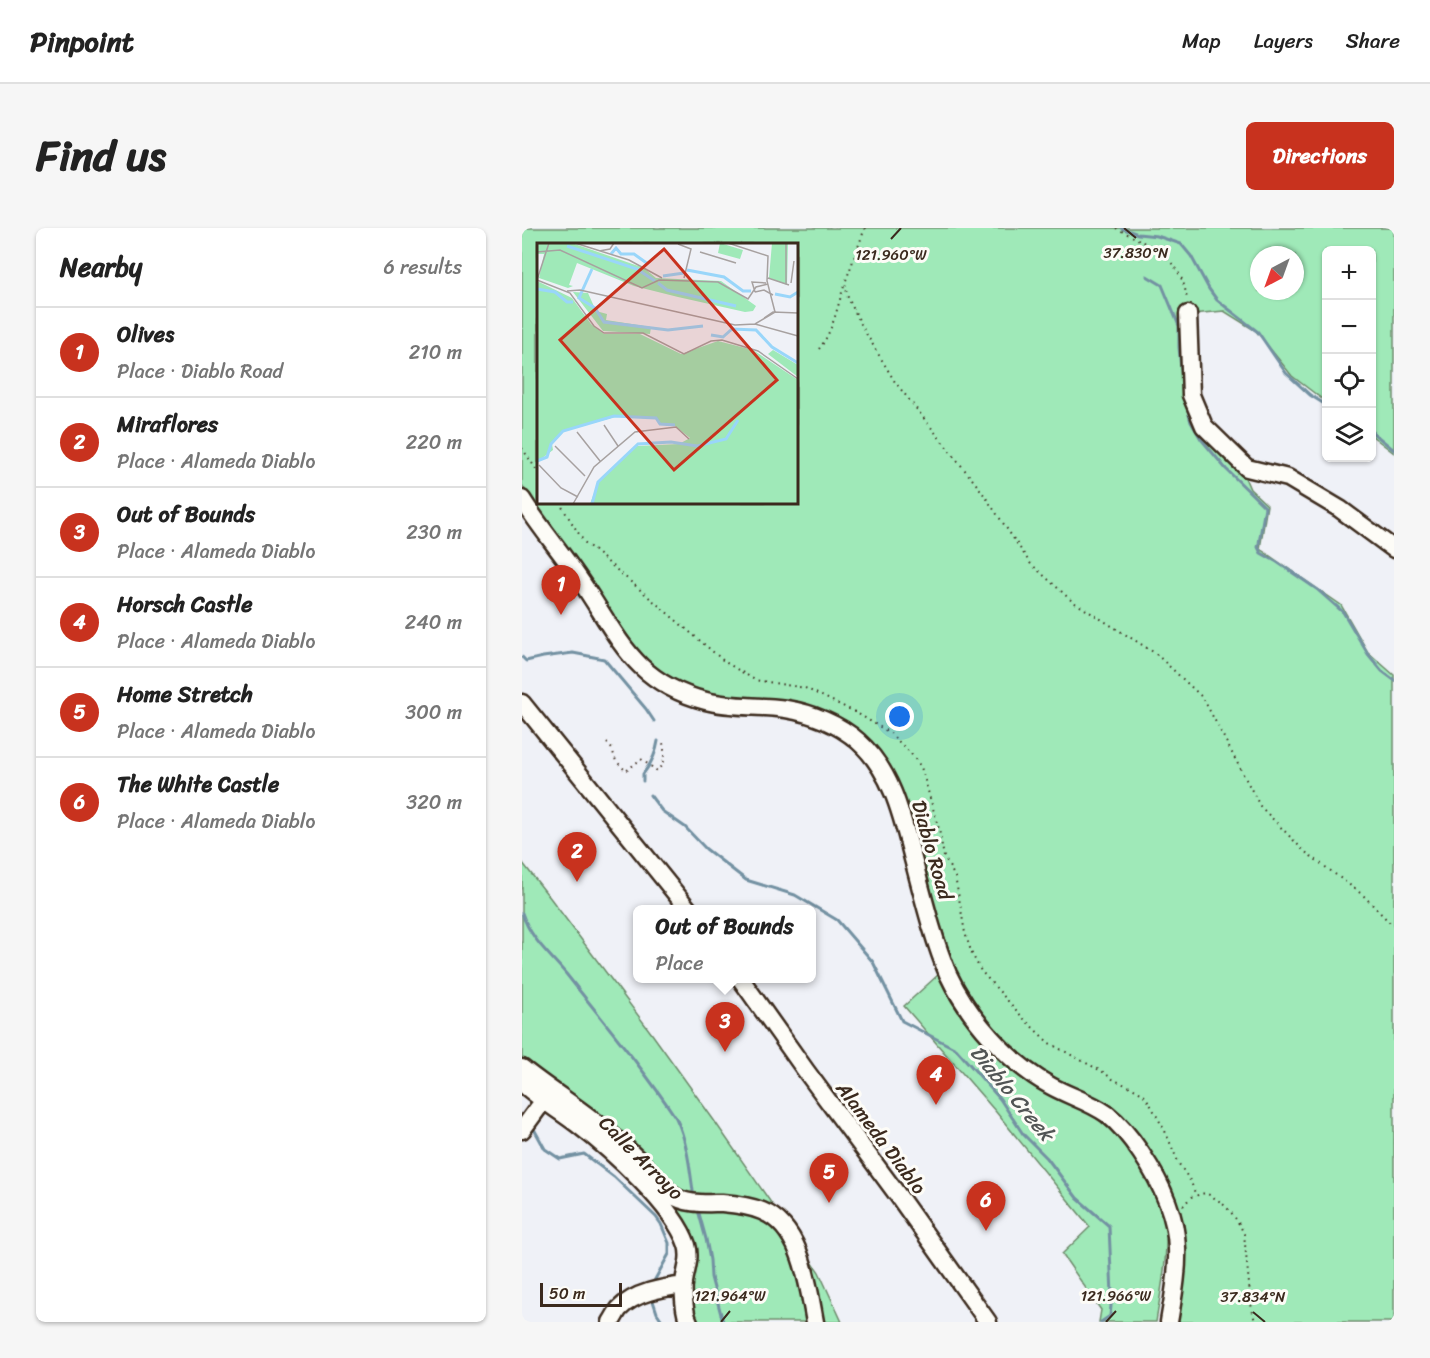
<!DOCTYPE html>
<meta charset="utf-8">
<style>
body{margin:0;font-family:Sriracha,sans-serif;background:#f6f6f6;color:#222}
.controls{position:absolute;right:18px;top:18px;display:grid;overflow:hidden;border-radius:9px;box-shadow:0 2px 4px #0004}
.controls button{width:54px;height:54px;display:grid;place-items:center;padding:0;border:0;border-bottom:2px solid #e0e0e0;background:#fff;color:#222;font:30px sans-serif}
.compass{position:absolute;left:728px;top:18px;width:54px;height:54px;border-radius:50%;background:#fff;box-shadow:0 2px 4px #0004;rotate:221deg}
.scale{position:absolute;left:18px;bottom:15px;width:82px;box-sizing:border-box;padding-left:6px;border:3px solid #3b2a1e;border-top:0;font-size:16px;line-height:21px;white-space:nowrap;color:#3b2a1e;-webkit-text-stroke:4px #fdfcf7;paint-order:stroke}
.you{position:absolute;left:378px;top:489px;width:21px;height:21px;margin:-15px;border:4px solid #fff;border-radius:50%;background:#1a73e8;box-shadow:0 0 0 9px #1a73e833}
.badge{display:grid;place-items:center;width:39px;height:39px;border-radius:50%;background:#c8321e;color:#fff;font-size:20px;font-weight:700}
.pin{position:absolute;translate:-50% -50px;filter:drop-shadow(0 2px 3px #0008)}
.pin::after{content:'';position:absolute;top:32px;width:21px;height:18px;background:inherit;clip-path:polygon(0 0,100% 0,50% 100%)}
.popup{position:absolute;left:111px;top:677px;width:183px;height:78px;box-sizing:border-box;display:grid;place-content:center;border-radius:9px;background:#fff;filter:drop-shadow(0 2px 4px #0005);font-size:20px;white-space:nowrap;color:#767676}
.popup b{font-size:22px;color:#222}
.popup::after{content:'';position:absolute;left:50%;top:100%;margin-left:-12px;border:12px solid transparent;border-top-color:#fff}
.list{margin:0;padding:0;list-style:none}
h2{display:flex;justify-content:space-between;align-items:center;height:78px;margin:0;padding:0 24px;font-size:26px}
h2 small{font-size:20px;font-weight:400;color:#767676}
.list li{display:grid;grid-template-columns:39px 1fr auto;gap:18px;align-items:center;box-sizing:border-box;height:90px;padding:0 24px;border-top:2px solid #e0e0e0}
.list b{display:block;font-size:22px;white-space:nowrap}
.list p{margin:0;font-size:20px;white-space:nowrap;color:#767676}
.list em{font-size:20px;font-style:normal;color:#767676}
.icon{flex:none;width:33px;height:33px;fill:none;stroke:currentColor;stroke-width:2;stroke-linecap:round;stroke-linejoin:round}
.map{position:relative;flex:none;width:872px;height:1094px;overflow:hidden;border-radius:9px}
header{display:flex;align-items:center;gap:36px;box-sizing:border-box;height:84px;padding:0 30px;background:#fff;border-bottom:2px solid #e0e0e0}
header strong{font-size:28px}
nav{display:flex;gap:33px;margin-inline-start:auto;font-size:21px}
.intro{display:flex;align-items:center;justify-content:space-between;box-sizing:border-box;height:144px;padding:0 36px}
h1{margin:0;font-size:42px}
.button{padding:15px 27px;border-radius:9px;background:#c8321e;color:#fff;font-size:21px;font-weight:700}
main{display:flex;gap:36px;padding:0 36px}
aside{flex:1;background:#fff;border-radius:9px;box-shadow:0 2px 4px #0004}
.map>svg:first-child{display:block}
.green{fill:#9fe9b8;stroke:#6d8a6b;stroke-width:1.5;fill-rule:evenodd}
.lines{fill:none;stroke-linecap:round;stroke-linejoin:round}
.stream{stroke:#7391a2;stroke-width:3}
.minor-casing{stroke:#3b2a1e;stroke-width:21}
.path{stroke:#3b2a1e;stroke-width:2;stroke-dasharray:1.5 4.5;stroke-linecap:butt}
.minor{stroke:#fdfcf7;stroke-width:16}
.ticks{fill:none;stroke:#3b2a1e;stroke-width:2}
.labels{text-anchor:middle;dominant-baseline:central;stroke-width:6;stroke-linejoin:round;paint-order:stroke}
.street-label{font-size:20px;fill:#3b2a1e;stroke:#fdfcf7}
.water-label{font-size:21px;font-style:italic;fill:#525555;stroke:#fdfcf7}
.inset-river{fill:none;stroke:#99d6fa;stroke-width:3}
.inset-road{fill:none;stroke:#a7a1a0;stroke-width:1.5}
.view{fill:#c8321e;fill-opacity:0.15;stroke:#c8321e;stroke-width:3}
.inset-edge{fill:none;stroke:#3b2a1e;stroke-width:3}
.ticks-label{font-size:15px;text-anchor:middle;fill:#3b2a1e;stroke:#fdfcf7;stroke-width:6;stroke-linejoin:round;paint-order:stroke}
</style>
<header>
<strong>Pinpoint</strong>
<nav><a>Map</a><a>Layers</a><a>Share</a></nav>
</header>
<div class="intro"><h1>Find us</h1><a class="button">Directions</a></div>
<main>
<aside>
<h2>Nearby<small>6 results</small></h2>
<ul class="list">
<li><span class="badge">1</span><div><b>Olives</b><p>Place · Diablo Road</p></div><em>210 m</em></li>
<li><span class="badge">2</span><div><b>Miraflores</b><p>Place · Alameda Diablo</p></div><em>220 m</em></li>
<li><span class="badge">3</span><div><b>Out of Bounds</b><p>Place · Alameda Diablo</p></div><em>230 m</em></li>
<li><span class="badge">4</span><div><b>Horsch Castle</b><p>Place · Alameda Diablo</p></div><em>240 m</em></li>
<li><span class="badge">5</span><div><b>Home Stretch</b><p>Place · Alameda Diablo</p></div><em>300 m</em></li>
<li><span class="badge">6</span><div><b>The White Castle</b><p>Place · Alameda Diablo</p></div><em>320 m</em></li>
</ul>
</aside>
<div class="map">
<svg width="872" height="1094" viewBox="0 0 872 1094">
<rect width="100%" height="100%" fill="#eff1f7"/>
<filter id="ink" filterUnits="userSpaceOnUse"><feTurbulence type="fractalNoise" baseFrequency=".0167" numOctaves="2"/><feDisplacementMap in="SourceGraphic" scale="12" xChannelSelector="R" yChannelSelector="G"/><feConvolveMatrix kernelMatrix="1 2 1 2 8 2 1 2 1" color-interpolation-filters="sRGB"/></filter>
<g filter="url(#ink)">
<!-- green -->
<path class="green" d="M0,0h872v225l-22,-17v-186h-46v152l-34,-26 -36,-45 -32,-20 -42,4 18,117 34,35 9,6 7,16 17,16 -7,44 81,56 27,47 26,23v647h-218l7,-85 -67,-124 -26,-18 -25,-11 -32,-20 -30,-26 -17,-18 -29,-47 -25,-73 -24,-93 -17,-34 -38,-45 -145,-32 -29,-12 -22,-14 -12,-10 -107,-150 -16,-25zM16,16h258v258h-258zM737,27h36v36h-36z
M0,634l29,37 101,135 61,85 106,153 23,50h-147l-2,-5v-35l-2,-36 -10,-28 -159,-142z
M417,746c13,39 49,78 81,103 11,8 26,17 39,23 8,3 18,6 25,10 34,20 70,66 79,103 8,33 -2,76 -7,109h-57l2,-12 -39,-56 28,-27 -94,-115 -92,-106z"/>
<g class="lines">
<!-- stream -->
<path class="stream" d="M599,0l17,6 19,2 24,8 10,12 18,33 8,11 41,32 28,41 24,22 16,10
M625,48l15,9 17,41v21l4,44
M664,175l5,19 10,17 25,30 39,38 -6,36 -1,4 3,6 16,9 41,28 25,22 25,42 14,17 12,9
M850,204l22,18
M0,429l4,4 17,-4 30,-4 31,6 42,50 8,12
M121,553v-7c8,-10 13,-20 15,-33
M128,567l12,16 23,16 21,22 40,31 49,15 42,25 36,42 29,59 54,28 44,50 23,35 24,24 30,40 32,28 3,69 -2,21 -9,6
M0,685c9,27 28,41 45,62 37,47 76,93 109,143 12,25 14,53 18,80
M7,899l5,2 11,20 15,10 24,-5 30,23 42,40 5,7 8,19v11l-16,29
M176,982l8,29 4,21 1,17 12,45
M130,1070l5,15 6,9"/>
<defs>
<path id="minor" d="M666,86l3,81 13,31 43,42 41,10 52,31 54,40
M0,271c18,29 41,55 60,84 38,56 52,99 124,118 26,7 53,4 80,8 25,4 53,15 72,32 34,30 44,75 55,118 10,37 20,80 35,115 20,43 60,89 103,112 18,10 39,16 56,28 14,11 24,24 34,39 19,28 35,61 36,95 1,25 -4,50 -8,74
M0,475l167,207
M218,750l66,93 91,123 91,128
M0,840c31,25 66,45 95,72 14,12 27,25 39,39 6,5 11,12 16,16 14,10 34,8 50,8 13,1 28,3 40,8 40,16 46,74 53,111
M0,855c17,16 37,27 55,41 33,25 97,82 110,121 4,13 -1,24 -3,37 -1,10 0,31 5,40
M0,902l22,-30
M89,1094c3,-4 5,-9 8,-13 16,-17 43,-21 65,-24"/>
</defs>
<!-- minor casing -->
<use href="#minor" class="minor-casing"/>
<!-- path -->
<path class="path" d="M343,0l-20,55 3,15 16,32 31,52 85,107 50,74 42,38 83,52 48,45 57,108 44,45 59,44 31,32
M594,0c34,18 67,29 71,73
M297,121c14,-18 18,-41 25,-63
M0,220l16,24
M37,274l25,40 141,120 30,18 50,8 50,24 35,21 22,22 9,12 18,62 5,28 11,20 4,21 6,35 7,21 9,17 44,49 24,23 54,29 11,8 16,7 13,7 6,8 16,29 14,33 12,18 5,14
M85,515l5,6 4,12 10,10 15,-12 16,12c8,-8 8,-18 6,-28
M661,978l8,-9 14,-4c19,8 31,23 39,41l7,70 4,18"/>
<!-- minor -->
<use href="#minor" class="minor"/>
</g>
</g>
<!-- ticks -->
<path class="ticks" d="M602,0l12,10M369,11l10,-11M731,1084l12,10M199,1094l9,-11M584,1094l10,-11"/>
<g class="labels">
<!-- street labels -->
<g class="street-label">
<text transform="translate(410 622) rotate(74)">Diablo Road</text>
<text transform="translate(359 910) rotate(53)">Alameda Diablo</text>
<text transform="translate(119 930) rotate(45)">Calle Arroyo</text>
</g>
<!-- water labels -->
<g class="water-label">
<text transform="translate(490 865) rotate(50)">Diablo Creek</text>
</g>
</g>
<!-- overview -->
<g transform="translate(15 15)">
<rect width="261" height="261" fill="#eff1f7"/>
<path d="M0,0h35l72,25 12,10 65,3 35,25 -3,5 -8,1 -67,-15 -44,-11 -57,-23 -8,22 4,1 -5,2 -29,-10 5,-24h-7zM183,0l23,7 -3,9 -22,-6zM235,0h16l-1,42 -18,-7zM0,38l35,17 19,26 13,10h36l41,20 37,-13 35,9 45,30v124h-208l9,-24 38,-34 42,-2 11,-6 -15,-12 -15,-2 -4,-6 -41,-1 -51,14 -12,13 1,6 -16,12zM36,49l15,1 8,18 11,3 -1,6 45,7 -1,7 -47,-3zM236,107l25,15v12l-30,-23z" fill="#9fe9b8"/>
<path class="inset-river" d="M30,3l70,23 18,12M74,11l5,-6 5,6h13l14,10M55,26l-13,29 16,10 9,14 64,8 35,-4M150,27l37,7 19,14h8M126,33l21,-3M121,40l9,7 69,16M0,46l18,3 12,10h6M238,51l15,3 8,-5M174,92l12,2 9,-8 24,1 16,17 26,16M0,218l10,-4 4,-13 12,-13 51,-15 42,2 4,6 15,1M55,261l6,-22 40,-38 33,-2 26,4 29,-7 12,-19"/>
<path class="inset-road" d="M38,0l54,17 33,18M191,0l40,13 -1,25 8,31M141,1l13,5 -7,29M62,8l11,-2 4,-6M0,9l23,-2 82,38 17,-8 59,2 30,17 8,-12 12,-3M163,9l36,11M231,35l21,7M0,37l33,13 24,33 10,7h39l41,21 27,-13 11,-1 36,11 40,28M0,37l12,-37M254,40l3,-22M249,41v-41M30,48l13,-1 155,35 20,-1 20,-12M218,49l9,-2 9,5M218,49l-3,-10 14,1M227,75l9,-6 25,1M218,81l43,12M67,182l14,21M40,189l23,29M18,203l30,30M2,222l22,23 17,9M36,261l21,-37 41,-35 41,-5 13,12"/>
<path class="view" d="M127,6l113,131 -103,90 -114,-130z"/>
<rect width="261" height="261" class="inset-edge"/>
</g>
<g class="ticks-label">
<text x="614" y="30">37.830°N</text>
<text x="369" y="32">121.960°W</text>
<text x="208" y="1073">121.964°W</text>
<text x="594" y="1073">121.966°W</text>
<text x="731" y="1074">37.834°N</text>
</g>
</svg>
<div class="controls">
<button>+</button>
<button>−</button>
<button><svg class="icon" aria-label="locate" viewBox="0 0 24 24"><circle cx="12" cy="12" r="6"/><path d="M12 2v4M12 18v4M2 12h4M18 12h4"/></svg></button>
<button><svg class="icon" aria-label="layers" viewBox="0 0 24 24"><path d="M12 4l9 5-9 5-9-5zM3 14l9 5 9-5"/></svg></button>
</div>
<svg class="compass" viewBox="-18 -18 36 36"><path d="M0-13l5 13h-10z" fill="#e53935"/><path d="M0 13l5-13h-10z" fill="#767676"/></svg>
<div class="scale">50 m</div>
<div class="you"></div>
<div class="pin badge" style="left:39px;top:387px">1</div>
<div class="pin badge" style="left:55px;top:654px">2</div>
<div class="pin badge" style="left:203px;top:824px">3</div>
<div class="popup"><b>Out of Bounds</b>Place</div>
<div class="pin badge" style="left:414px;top:877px">4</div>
<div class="pin badge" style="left:307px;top:975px">5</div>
<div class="pin badge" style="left:464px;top:1003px">6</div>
</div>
</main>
